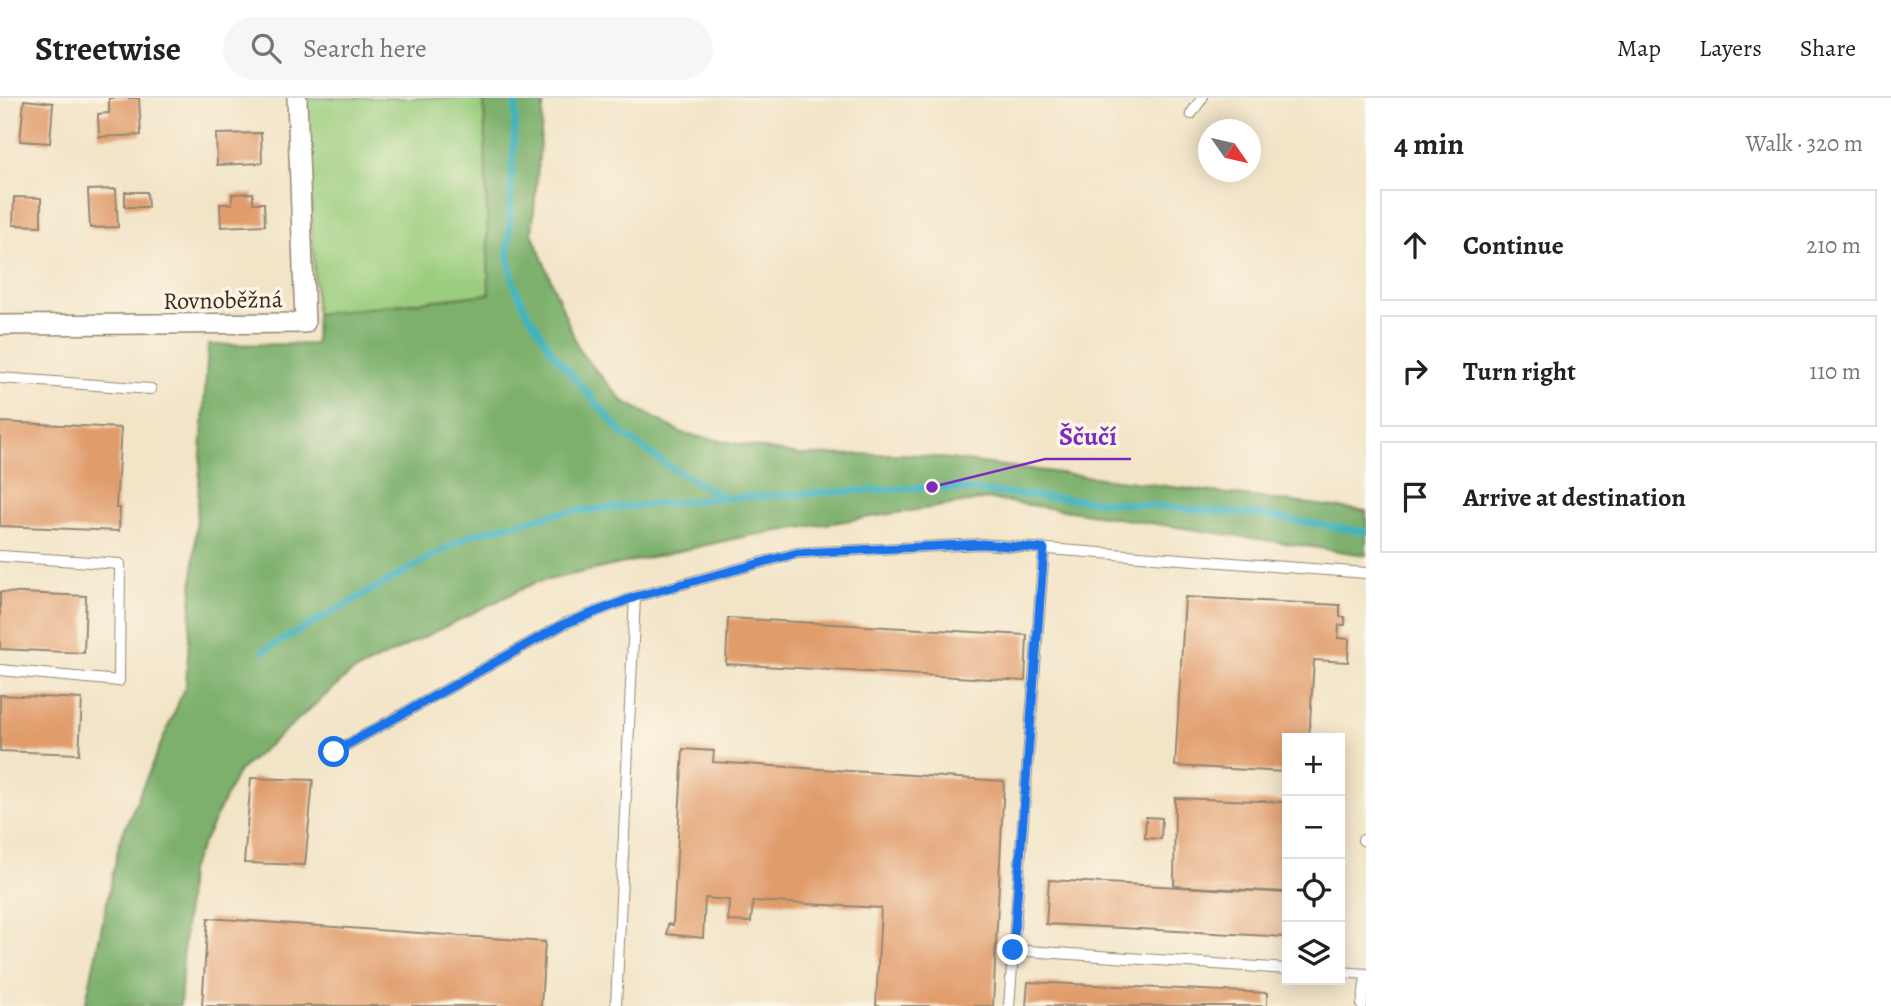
<!DOCTYPE html>
<meta charset="utf-8">
<style>
body{margin:0;font-family:Alegreya,serif;background:#f6f6f6;color:#222}
.controls{position:absolute;right:21px;bottom:21px;display:grid;overflow:hidden;border-radius:0px;box-shadow:0 4px 18px #0003}
.controls button{width:63px;height:63px;display:grid;place-items:center;padding:0;border:0;border-bottom:2px solid #e0e0e0;background:#fff;color:#222;font:35px sans-serif}
.compass{position:absolute;left:1198px;top:21px;width:63px;height:63px;border-radius:50%;background:#fff;box-shadow:0 4px 18px #0003;rotate:124deg}
.stop{position:absolute;width:21px;height:21px;margin:-16px;border:5px solid #1a73e8;border-radius:50%;background:#fff}
.stop.end{background:#1a73e8;border-color:#fff;box-shadow:0 2px 7px #0008}
.list{margin:0;padding:0;list-style:none}
h2{display:flex;justify-content:space-between;align-items:center;height:91px;margin:0;padding:0 28px;font-size:30px}
h2 small{font-size:23px;font-weight:400;color:#767676}
.list li{display:grid;grid-template-columns:46px 1fr auto;gap:21px;align-items:center;box-sizing:border-box;height:112px;margin:0 14px 14px;padding:0 14px;border:2px solid #e0e0e0;border-radius:0px}
.list b{display:block;font-size:26px;white-space:nowrap}
.list em{font-size:23px;font-style:normal;color:#767676}
.icon{flex:none;width:38px;height:38px;fill:none;stroke:currentColor;stroke-width:2;stroke-linecap:round;stroke-linejoin:round}
.map{position:relative;flex:none;width:1366px;height:908px;overflow:hidden}
header{display:flex;align-items:center;gap:42px;box-sizing:border-box;height:98px;padding:0 35px;background:#fff;border-bottom:2px solid #e0e0e0}
header strong{font-size:33px}
nav{display:flex;gap:38px;margin-inline-start:auto;font-size:24px}
.search{width:490px;height:63px;background:#f6f6f6;display:flex;align-items:center;gap:18px;box-sizing:border-box;padding:0 24px;border-radius:38px;color:#767676;font-size:26px}
main{display:flex}
aside{flex:1;background:#fff}
.map>svg:first-child{display:block}
.green{fill:#9acd7d;stroke:#6a7c4e;stroke-width:2}
.forest{fill:#7bb06c;stroke:#5b6d45;stroke-width:2}
.lines{fill:none;stroke-linecap:round;stroke-linejoin:round}
.stream{stroke:#43b3bd;stroke-width:7}
.building{fill:#e19c6c}
.lane-casing{stroke:#968772;stroke-width:12}
.street-casing{stroke:#968772;stroke-width:22}
.lane{stroke:#fff;stroke-width:10}
.street{stroke:#fff;stroke-width:19}
.route{stroke:#1a73e8;stroke-width:9}
.labels{text-anchor:middle;dominant-baseline:central;stroke-width:7;stroke-linejoin:round;paint-order:stroke}
.street-label{font-size:24px;fill:#3b2a1e;stroke:#fcf5e5}
.leader{fill:none;stroke:#7b2cbf;stroke-width:2.5}
.callout-dot{fill:#7b2cbf;stroke:#fcf5e5;stroke-width:2.5}
.callout-label{font-size:26px;text-anchor:middle;font-weight:bold;fill:#7b2cbf;stroke:#fcf5e5;stroke-width:7;stroke-linejoin:round;paint-order:stroke}
</style>
<header>
<strong>Streetwise</strong>
<div class="search"><svg class="icon" aria-label="search" viewBox="0 0 24 24"><circle cx="10" cy="10" r="6"/><path d="M15 15l6 6"/></svg>Search here</div>
<nav><a>Map</a><a>Layers</a><a>Share</a></nav>
</header>
<main>
<div class="map">
<svg width="1366" height="908" viewBox="0 0 1366 908">
<rect width="100%" height="100%" fill="#fcf5e5"/>
<filter id="ink" filterUnits="userSpaceOnUse"><feTurbulence type="fractalNoise" baseFrequency=".0143" numOctaves="2"/><feDisplacementMap in="SourceGraphic" scale="14" xChannelSelector="R" yChannelSelector="G"/><feConvolveMatrix kernelMatrix="1 2 1 2 8 2 1 2 1" color-interpolation-filters="sRGB"/></filter>
<filter id="wash" filterUnits="userSpaceOnUse"><feTurbulence type="fractalNoise" baseFrequency=".00686" numOctaves="4" result="noise"/><feDisplacementMap in="SourceGraphic" scale="28" xChannelSelector="R" yChannelSelector="G"/><feGaussianBlur stdDeviation="1.57" result="paint"/><feColorMatrix in="noise" values="0 0 0 0 0 0 0 0 0 0 0 0 0 0 0 0 0 1.4 0 .05"/><feComposite in="paint" operator="in"/></filter>
<g filter="url(#wash)">
<rect width="100%" height="100%" fill="#f2e4c7"/>
<!-- green -->
<path class="green" d="M306,0h178l5,196 -173,20z"/>
<!-- forest -->
<path class="forest" d="M484,0h60l-12,135 48,119 43,49 61,33 115,21 110,-1 457,57v44l-378,-56 -241,37 -213,47 -183,90 -113,99 -49,99 -9,135h-95l35,-166 66,-155 22,-340 107,-1 1,-30 173,-20z"/>
<g class="lines">
<!-- stream -->
<path class="stream" d="M516,0l-8,157 6,29 12,26 27,43 70,81 47,33 54,31 208,-11 330,28 104,17
M263,553l209,-117 92,-22 160,-14"/>
</g>
<g id="blocks">
<!-- building -->
<path class="building" d="M109,0h30l2,37 -42,2 -1,-23 11,-1z
M24,2l29,3 -3,40 -30,-2z
M261,35l1,30 -45,2 -1,-31z
M116,91l2,38 -28,1 -2,-38z
M125,94h22l1,15h-23z
M253,95v10h11l1,22 -44,2 -1,-23h12v-10z
M14,99l27,1v28l-28,-1z
M0,324l121,6 -5,80h4l-1,23 -119,-5z
M0,494l86,4 -2,57 -84,-4z
M1185,499l155,8v12h5v8h-6l-1,13 11,1 -1,23 -34,-2 -5,78h-22v34l-112,-6z
M728,520l299,17 -2,46 -299,-17z
M0,597l82,4 -3,55 -79,-3z
M683,651l31,2 -1,11 291,19 -11,225h-117l5,-98 -128,-7 -2,21 -23,-1 1,-21 -24,-2 -2,40 -36,-4 1,-10 5,1z
M251,680l62,2 -8,85 -61,-2z
M1175,700l112,4v90l-113,-6z
M1146,719l16,1 -1,21 -16,-1z
M1049,782l238,13v44l-241,-13z
M208,820l337,24 -4,64h-339z
M1028,884l239,11v13h-241z"/>
</g>
</g>
<g filter="url(#ink)">
<use href="#blocks" fill-opacity="0" stroke="#968772" stroke-width="2"/>
<g class="lines">
<defs>
<path id="lane" d="M1191,16l11,-16
M0,280l151,11
M0,458l120,8 -1,117 -119,-11
M334,654l230,-128 71,-27 162,-44 185,-9 384,29
M1363,742l3,1
M1013,852l274,19
M1340,874l26,2
M616,908l19,-409
M1009,908l35,-457
M1362,908l4,-29"/>
<path id="street" d="M0,227l305,-2 -8,-225"/>
</defs>
<!-- lane casing -->
<use href="#lane" class="lane-casing"/>
<!-- street casing -->
<use href="#street" class="street-casing"/>
<!-- lane -->
<use href="#lane" class="lane"/>
<!-- street -->
<use href="#street" class="street"/>
</g>
</g>
<g class="lines" filter="url(#ink)">
<!-- route -->
<path class="route" d="M334,654l230,-128 71,-27 162,-44 185,-9 62,5 -31,401"/>
</g>
<g class="labels">
<!-- street labels -->
<g class="street-label">
<text transform="translate(223 202) rotate(-1)">Rovnoběžná</text>
</g>
</g>
<!-- callouts -->
<path class="leader" d="M932 389L1045 361H1131"/>
<circle class="callout-dot" cx="932" cy="389" r="7"/>
<g class="callout-label">
<text x="1088" y="347">Ščučí</text>
</g>
</svg>
<div class="controls">
<button>+</button>
<button>−</button>
<button><svg class="icon" aria-label="locate" viewBox="0 0 24 24"><circle cx="12" cy="12" r="6"/><path d="M12 2v4M12 18v4M2 12h4M18 12h4"/></svg></button>
<button><svg class="icon" aria-label="layers" viewBox="0 0 24 24"><path d="M12 4l9 5-9 5-9-5zM3 14l9 5 9-5"/></svg></button>
</div>
<svg class="compass" viewBox="-18 -18 36 36"><path d="M0-13l5 13h-10z" fill="#e53935"/><path d="M0 13l5-13h-10z" fill="#767676"/></svg>
<div class="stop" style="left:334px;top:654px"></div>
<div class="stop end" style="left:1013px;top:852px"></div>
</div>
<aside>
<h2>4 min<small>Walk · 320 m</small></h2>
<ul class="list">
<li><svg class="icon" aria-label="ahead" viewBox="0 0 24 24"><path d="M12 20V5M6 11l6-6 6 6"/></svg><div><b>Continue</b></div><em>210 m</em></li>
<li><svg class="icon" aria-label="right" viewBox="0 0 24 24"><path d="M7 20v-9h11M14 6l5 5-5 5"/></svg><div><b>Turn right</b></div><em>110 m</em></li>
<li><svg class="icon" aria-label="arrive" viewBox="0 0 24 24"><path d="M6 21V4h12l-3 4 3 4H6"/></svg><div><b>Arrive at destination</b></div></li>
</ul>
</aside>
</main>
